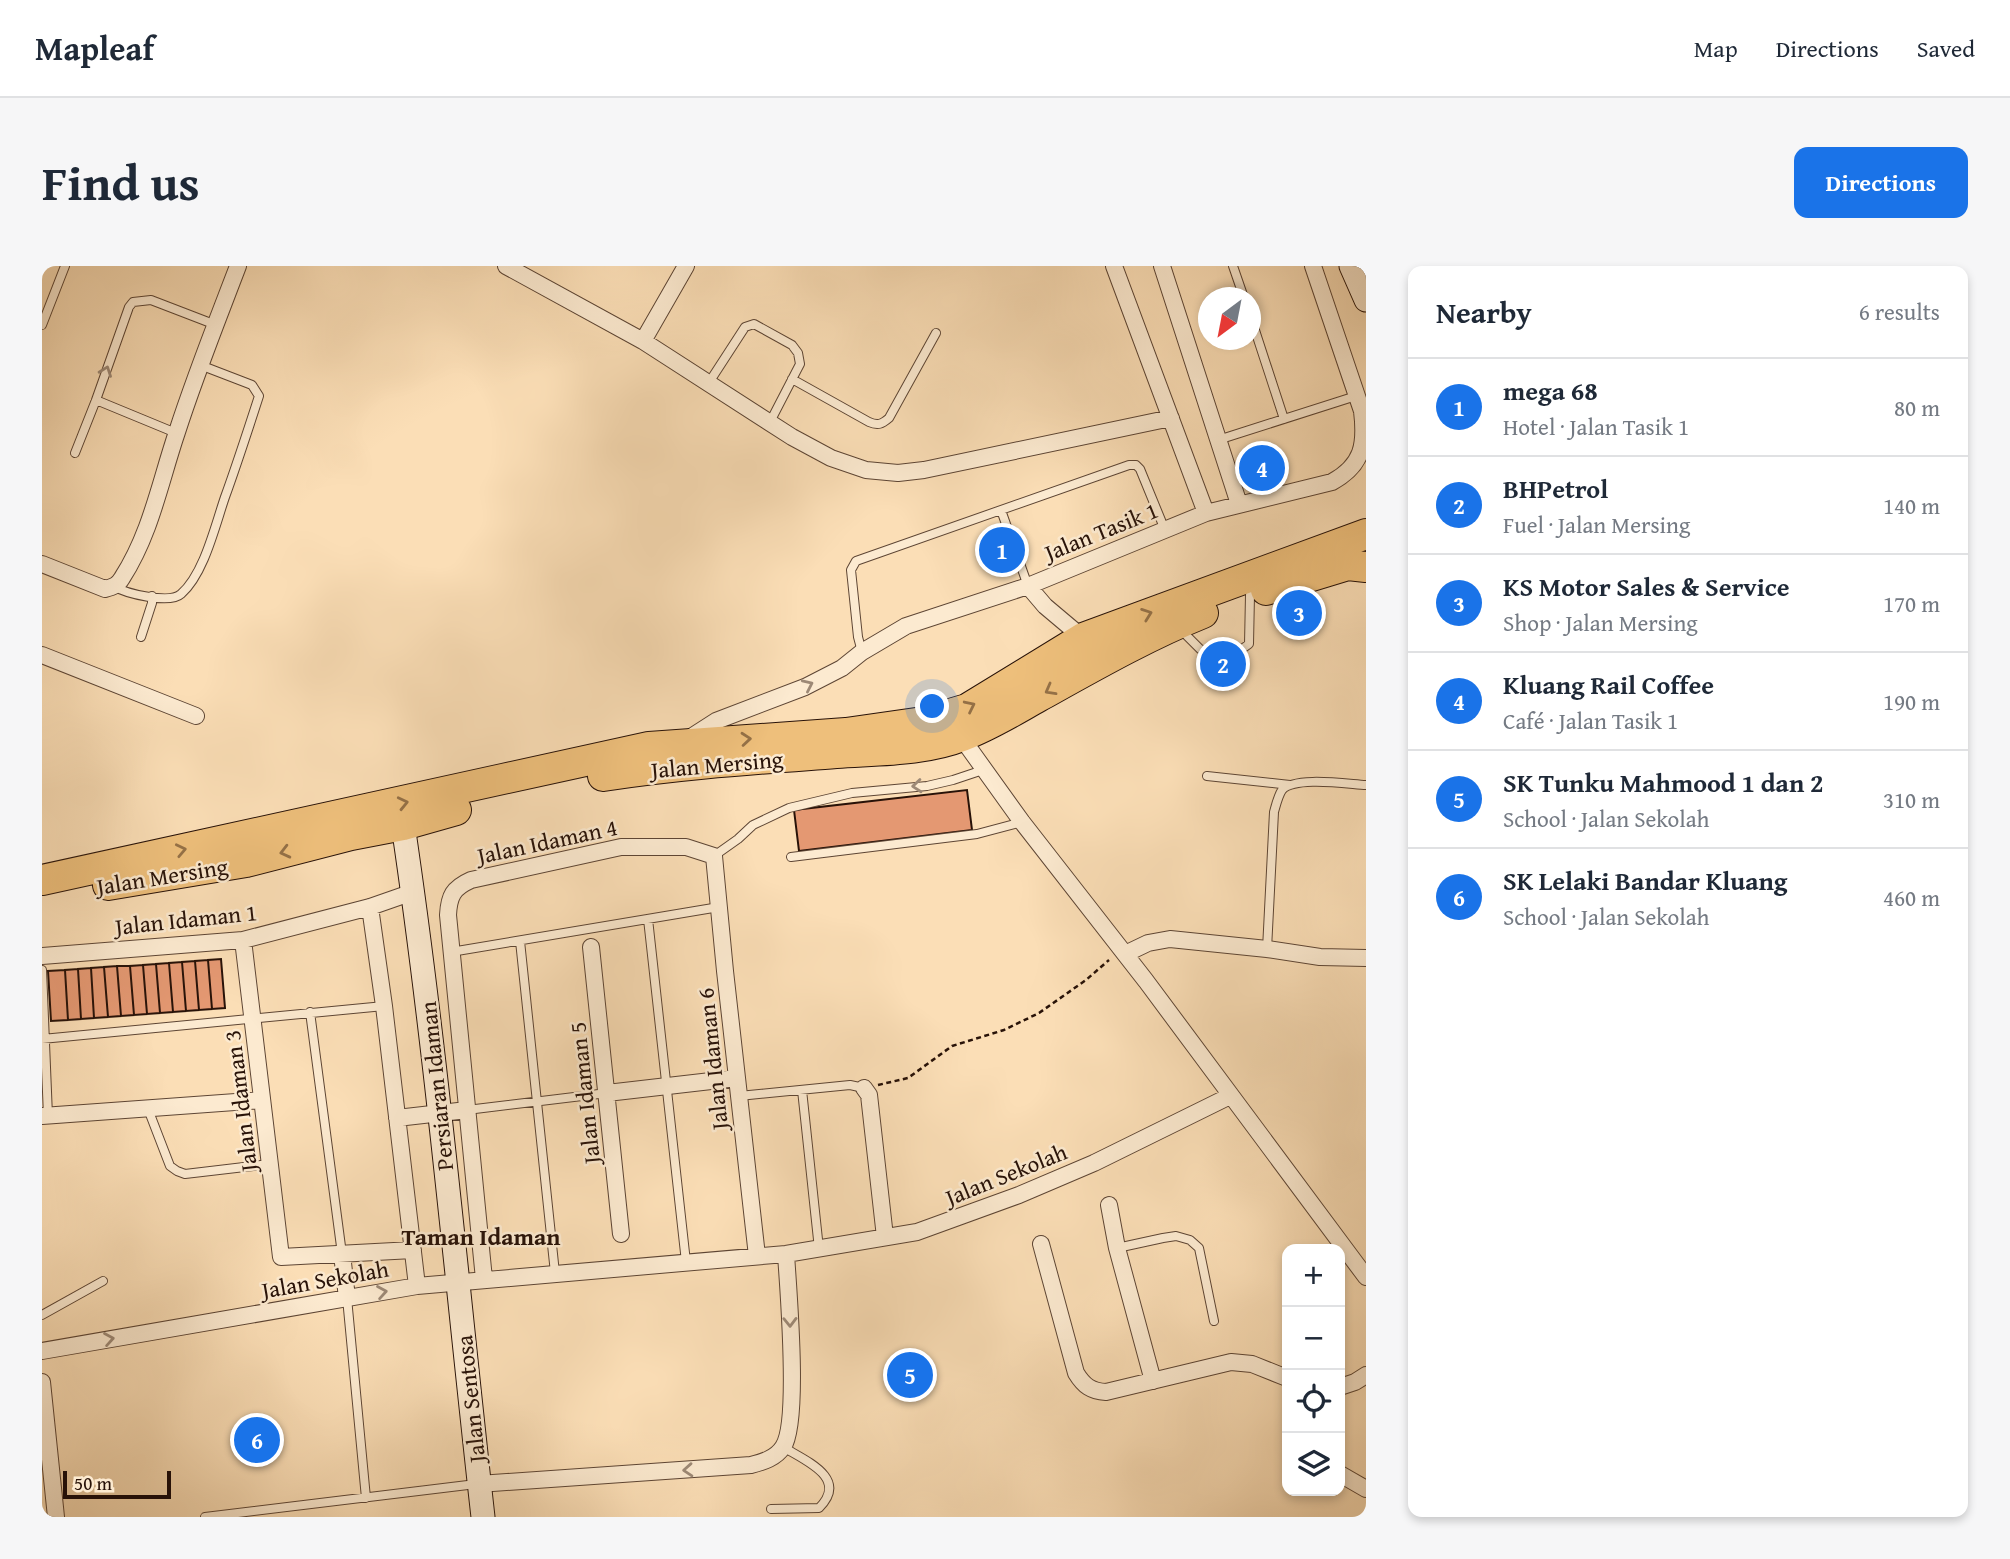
<!DOCTYPE html>
<meta charset="utf-8">
<style>
body{margin:0;font-family:"Gentium Book Plus",serif;background:#f6f6f7;color:#1f2937}
.controls{position:absolute;right:21px;bottom:21px;display:grid;overflow:hidden;border-radius:14px;box-shadow:0 4px 10px #0003}
.controls button{width:63px;height:63px;display:grid;place-items:center;padding:0;border:0;border-bottom:2px solid #e0e1e3;background:#fff;color:#1f2937;font:35px sans-serif}
.compass{position:absolute;left:1156px;top:21px;width:63px;height:63px;border-radius:50%;background:#fff;box-shadow:0 4px 10px #0003;rotate:212deg}
.scale{position:absolute;left:21px;bottom:18px;width:108px;box-sizing:border-box;padding-left:7px;border:4px solid #281208;border-top:0;font-size:19px;line-height:24px;white-space:nowrap;color:#281208;-webkit-text-stroke:5px #fcead0;paint-order:stroke}
.you{position:absolute;left:891px;top:441px;width:24px;height:24px;margin:-18px;border:5px solid #fff;border-radius:50%;background:#1a73e8;box-shadow:0 0 0 10px #1a73e833}
.badge{display:grid;place-items:center;width:46px;height:46px;border-radius:50%;background:#1a73e8;color:#fff;font-size:23px;font-weight:700}
.pin{position:absolute;translate:-50% -50%;border:4px solid #fff;box-shadow:0 2px 7px #0006}
.list{margin:0;padding:0;list-style:none}
h2{display:flex;justify-content:space-between;align-items:center;height:91px;margin:0;padding:0 28px;font-size:30px}
h2 small{font-size:23px;font-weight:400;color:#747a83}
.list li{display:grid;grid-template-columns:46px 1fr auto;gap:21px;align-items:center;box-sizing:border-box;height:98px;padding:0 28px;border-top:2px solid #e0e1e3}
.list b{display:block;font-size:26px;white-space:nowrap}
.list p{margin:0;font-size:23px;white-space:nowrap;color:#747a83}
.list em{font-size:23px;font-style:normal;color:#747a83}
.icon{flex:none;width:38px;height:38px;fill:none;stroke:currentColor;stroke-width:2;stroke-linecap:round;stroke-linejoin:round}
.map{position:relative;flex:none;width:1324px;height:1251px;overflow:hidden;border-radius:14px}
header{display:flex;align-items:center;gap:42px;box-sizing:border-box;height:98px;padding:0 35px;background:#fff;border-bottom:2px solid #e0e1e3}
header strong{font-size:33px}
nav{display:flex;gap:38px;margin-inline-start:auto;font-size:24px}
.intro{display:flex;align-items:center;justify-content:space-between;box-sizing:border-box;height:168px;padding:0 42px}
h1{margin:0;font-size:49px}
.button{padding:18px 32px;border-radius:14px;background:#1a73e8;color:#fff;font-size:24px;font-weight:700}
main{display:flex;gap:42px;padding:0 42px}
aside{flex:1;background:#fff;border-radius:14px;box-shadow:0 4px 10px #0003}
.map>svg:first-child{display:block}
.building{fill:#e49872;stroke:#281208;stroke-width:2}
.lines{fill:none;stroke-linecap:round;stroke-linejoin:round}
.lane-casing{stroke:#5d4534;stroke-width:10}
.street-casing{stroke:#5d4534;stroke-width:18}
.secondary-casing{stroke:#281208;stroke-width:25}
.highway-casing{stroke:#281208;stroke-width:32}
.path{stroke:#281208;stroke-width:2.5;stroke-dasharray:5 3.5;stroke-linecap:butt}
.lane{stroke:#fcead0;stroke-width:8}
.street{stroke:#fcead0;stroke-width:16}
.secondary{stroke:#fcead0;stroke-width:23}
.highway{stroke:#eebf7b;stroke-width:30}
.oneway{stroke:#9d8976}
.oneway2{stroke:#957147}
.labels{text-anchor:middle;dominant-baseline:central;stroke-width:5;stroke-linejoin:round;paint-order:stroke}
.street-label{font-size:23px;fill:#281208;stroke:#fcead0}
.neighbourhood-label{font-size:24px;font-weight:bold;fill:#281208;stroke:#fcead0}
</style>
<header>
<strong>Mapleaf</strong>
<nav><a>Map</a><a>Directions</a><a>Saved</a></nav>
</header>
<div class="intro"><h1>Find us</h1><a class="button">Directions</a></div>
<main>
<div class="map">
<svg width="1324" height="1251" viewBox="0 0 1324 1251">
<rect width="100%" height="100%" fill="#fbdeb6"/>
<filter id="stains"><feTurbulence type="fractalNoise" baseFrequency=".00286" numOctaves="4"/><feColorMatrix values="0 0 0 0 .2 0 0 0 0 .09 0 0 0 0 .02 0 0 0 .5 -.17"/></filter>
<radialGradient id="worn" r=".72"><stop offset=".6" stop-color="#630" stop-opacity="0"/><stop offset="1" stop-color="#630" stop-opacity=".3"/></radialGradient>
<!-- building -->
<path class="building" d="M925,524l5,40 -173,21 -5,-41z
M179,693l4,49 -13,1 -4,-49z
M166,694l4,49 -13,1 -4,-49z
M153,695l4,49 -13,1 -4,-49z
M140,696l4,49 -13,1 -4,-49z
M127,697l4,49 -13,1 -4,-49z
M114,698l4,49 -13,1 -4,-49z
M101,699l4,49 -13,1 -4,-49z
M75,700l4,50 -13,1 -4,-50z
M75,700h13l4,49 -13,1z
M62,701l4,50 -14,1 -3,-50z
M49,702l3,50 -13,1 -3,-50z
M36,703l3,50 -13,1 -3,-50z
M23,704l3,50 -17,1 -3,-50z"/>
<g class="lines">
<defs>
<path id="lane" d="M1191,0l11,32
M1209,52l33,101
M0,59l23,-59
M750,113l77,43c9,4 13,2 20,-4l47,-85
M666,118l37,-57 9,-3 38,21 6,8 2,11 -30,58
M134,167l-80,-33 33,-93 4,-5 18,-2 65,25
M1176,174l138,-44
M33,187l21,-53
M959,244l27,76
M72,320c12,8 56,18 67,8 23,-20 34,-68 44,-97 12,-33 23,-67 34,-101l-7,-11 -52,-20
M1139,364l19,19 13,8 22,-3 14,-10 1,-49
M99,371l11,-34v-7
M820,386l-4,-15 -7,-67 5,-9 273,-96h7l4,4 25,61
M1165,510l83,9
M672,590l24,-17 15,-14 36,-17 63,-15 75,-7 26,-6 30,-10
M749,591l186,-23 45,-12
M606,653l38,343
M478,675l35,332
M1225,683l7,-137c2,-7 4,-16 8,-22 13,-14 65,-6 84,-5
M409,686l268,-45
M0,704l6,146
M268,746l32,242
M0,773l342,-33
M760,824l17,159
M697,830l111,-11 14,3
M106,843l22,57 7,5 8,3 85,-10
M425,844l140,-17
M1075,982l46,-10 13,-2 14,4 9,8 15,73
M305,1032l19,200
M0,1049l61,-34
M729,1243l48,-1c30,-30 -13,-47 -36,-61
M163,1251l271,-33"/>
<path id="street" d="M464,0l137,75 149,96 39,21 35,12 32,3 26,-3 247,-52
M1072,0l92,247
M1120,0l77,238
M601,75l43,-75
M0,298l63,25c8,-2 13,-4 17,-11 29,-45 38,-96 55,-146 18,-56 40,-111 61,-166
M986,320l17,20 38,32
M0,389l154,61
M919,471l61,85 124,159 220,296
M646,473l28,-18 89,-34 37,-19 20,-16 44,-26 122,-40 178,-73 126,-31c31,-17 34,-38 30,-71l-49,-145
M328,641l14,99 33,280
M201,674l38,317 132,-7
M549,681l30,287
M1083,688l23,-11 22,-4 97,10 53,8 46,1
M0,690l201,-16 127,-33 43,-15
M822,822l5,7 16,142
M565,827l130,-15
M0,850l220,-16
M355,852l70,-8
M1067,939l8,43 36,133
M999,978l35,129c8,13 15,18 30,19l125,-30 21,2 35,14
M300,988l5,44
M442,1013l-36,-364c1,-19 5,-27 23,-35l150,-33h65l28,9 11,115 32,285
M0,1085l375,-65 369,-32 131,-22 102,-37 75,-32 136,-67
M0,1116l14,135
M1298,1121l15,-5 11,-7
M1298,1208l26,15
M437,1218l272,-19c12,-3 25,-7 32,-18 17,-25 5,-159 3,-193"/>
<path id="secondary" d="M1309,0l15,34
M361,559c34,230 54,461 80,692"/>
<path id="highway" d="M1224,324l82,-25 18,2
M561,510c77,-12 155,-17 233,-23 41,-3 88,-2 126,-17 27,-10 51,-25 76,-39 54,-30 108,-61 165,-84
M0,614l607,-133 197,-14 77,-11 44,-13 116,-71 283,-104
M66,619l138,-23 105,-27 52,-10 53,-15"/>
</defs>
<!-- lane casing -->
<use href="#lane" class="lane-casing"/>
<!-- street casing -->
<use href="#street" class="street-casing"/>
<!-- secondary casing -->
<use href="#secondary" class="secondary-casing"/>
<!-- highway casing -->
<use href="#highway" class="highway-casing"/>
<!-- path -->
<path class="path" d="M836,819l30,-7 44,-32 52,-16 35,-17 47,-33 23,-20"/>
<!-- lane -->
<use href="#lane" class="lane"/>
<!-- street -->
<use href="#street" class="street"/>
<!-- secondary -->
<use href="#secondary" class="secondary"/>
<!-- highway -->
<use href="#highway" class="highway"/>
</g>
<!-- one-way arrows -->
<defs><path id="oneway-chevron" d="M-2-3.5L2.5 0L-2 3.5" fill="none" stroke-width="1.6" stroke-linecap="round" stroke-linejoin="round" transform="scale(1.75)"/></defs>
<g class="oneway">
<use href="#oneway-chevron" transform="translate(64 105) rotate(-70)"/>
<use href="#oneway-chevron" transform="translate(766 419) rotate(-25)"/>
<use href="#oneway-chevron" transform="translate(875 520) rotate(175)"/>
<use href="#oneway-chevron" transform="translate(340 1026) rotate(-10)"/>
<use href="#oneway-chevron" transform="translate(748 1056) rotate(89)"/>
<use href="#oneway-chevron" transform="translate(67 1073) rotate(-10)"/>
<use href="#oneway-chevron" transform="translate(646 1204) rotate(176)"/>
</g>
<g class="oneway2">
<use href="#oneway-chevron" transform="translate(1105 348) rotate(-20)"/>
<use href="#oneway-chevron" transform="translate(1008 424) rotate(151)"/>
<use href="#oneway-chevron" transform="translate(928 440) rotate(-26)"/>
<use href="#oneway-chevron" transform="translate(704 473) rotate(-5)"/>
<use href="#oneway-chevron" transform="translate(361 537) rotate(-13)"/>
<use href="#oneway-chevron" transform="translate(139 584) rotate(-12)"/>
<use href="#oneway-chevron" transform="translate(243 586) rotate(166)"/>
</g>
<g class="labels">
<!-- street labels -->
<g class="street-label">
<text transform="translate(1059 265) rotate(-22)">Jalan Tasik 1</text>
<text transform="translate(675 498) rotate(-5)">Jalan Mersing</text>
<text transform="translate(505 575) rotate(-12)">Jalan Idaman 4</text>
<text transform="translate(120 610) rotate(-9)">Jalan Mersing</text>
<text transform="translate(144 653) rotate(-6)">Jalan Idaman 1</text>
<text transform="translate(670 793) rotate(-96)">Jalan Idaman 6</text>
<text transform="translate(394 820) rotate(-96)">Persiaran Idaman</text>
<text transform="translate(542 827) rotate(-96)">Jalan Idaman 5</text>
<text transform="translate(198 835) rotate(-97)">Jalan Idaman 3</text>
<text transform="translate(964 908) rotate(-22)">Jalan Sekolah</text>
<text transform="translate(283 1013) rotate(-10)">Jalan Sekolah</text>
<text transform="translate(428 1133) rotate(-96)">Jalan Sentosa</text>
</g>
<!-- neighbourhood labels -->
<g class="neighbourhood-label">
<text x="439" y="970">Taman Idaman</text>
</g>
</g>
<rect width="100%" height="100%" filter="url(#stains)"/>
<rect width="100%" height="100%" fill="url(#worn)"/>
</svg>
<div class="controls">
<button>+</button>
<button>−</button>
<button><svg class="icon" aria-label="locate" viewBox="0 0 24 24"><circle cx="12" cy="12" r="6"/><path d="M12 2v4M12 18v4M2 12h4M18 12h4"/></svg></button>
<button><svg class="icon" aria-label="layers" viewBox="0 0 24 24"><path d="M12 4l9 5-9 5-9-5zM3 14l9 5 9-5"/></svg></button>
</div>
<svg class="compass" viewBox="-18 -18 36 36"><path d="M0-13l5 13h-10z" fill="#e53935"/><path d="M0 13l5-13h-10z" fill="#747a83"/></svg>
<div class="scale">50 m</div>
<div class="you"></div>
<div class="pin badge" style="left:960px;top:284px">1</div>
<div class="pin badge" style="left:1181px;top:398px">2</div>
<div class="pin badge" style="left:1257px;top:347px">3</div>
<div class="pin badge" style="left:1220px;top:202px">4</div>
<div class="pin badge" style="left:868px;top:1109px">5</div>
<div class="pin badge" style="left:215px;top:1174px">6</div>
</div>
<aside>
<h2>Nearby<small>6 results</small></h2>
<ul class="list">
<li><span class="badge">1</span><div><b>mega 68</b><p>Hotel · Jalan Tasik 1</p></div><em>80 m</em></li>
<li><span class="badge">2</span><div><b>BHPetrol</b><p>Fuel · Jalan Mersing</p></div><em>140 m</em></li>
<li><span class="badge">3</span><div><b>KS Motor Sales &amp; Service</b><p>Shop · Jalan Mersing</p></div><em>170 m</em></li>
<li><span class="badge">4</span><div><b>Kluang Rail Coffee</b><p>Café · Jalan Tasik 1</p></div><em>190 m</em></li>
<li><span class="badge">5</span><div><b>SK Tunku Mahmood 1 dan 2</b><p>School · Jalan Sekolah</p></div><em>310 m</em></li>
<li><span class="badge">6</span><div><b>SK Lelaki Bandar Kluang</b><p>School · Jalan Sekolah</p></div><em>460 m</em></li>
</ul>
</aside>
</main>
